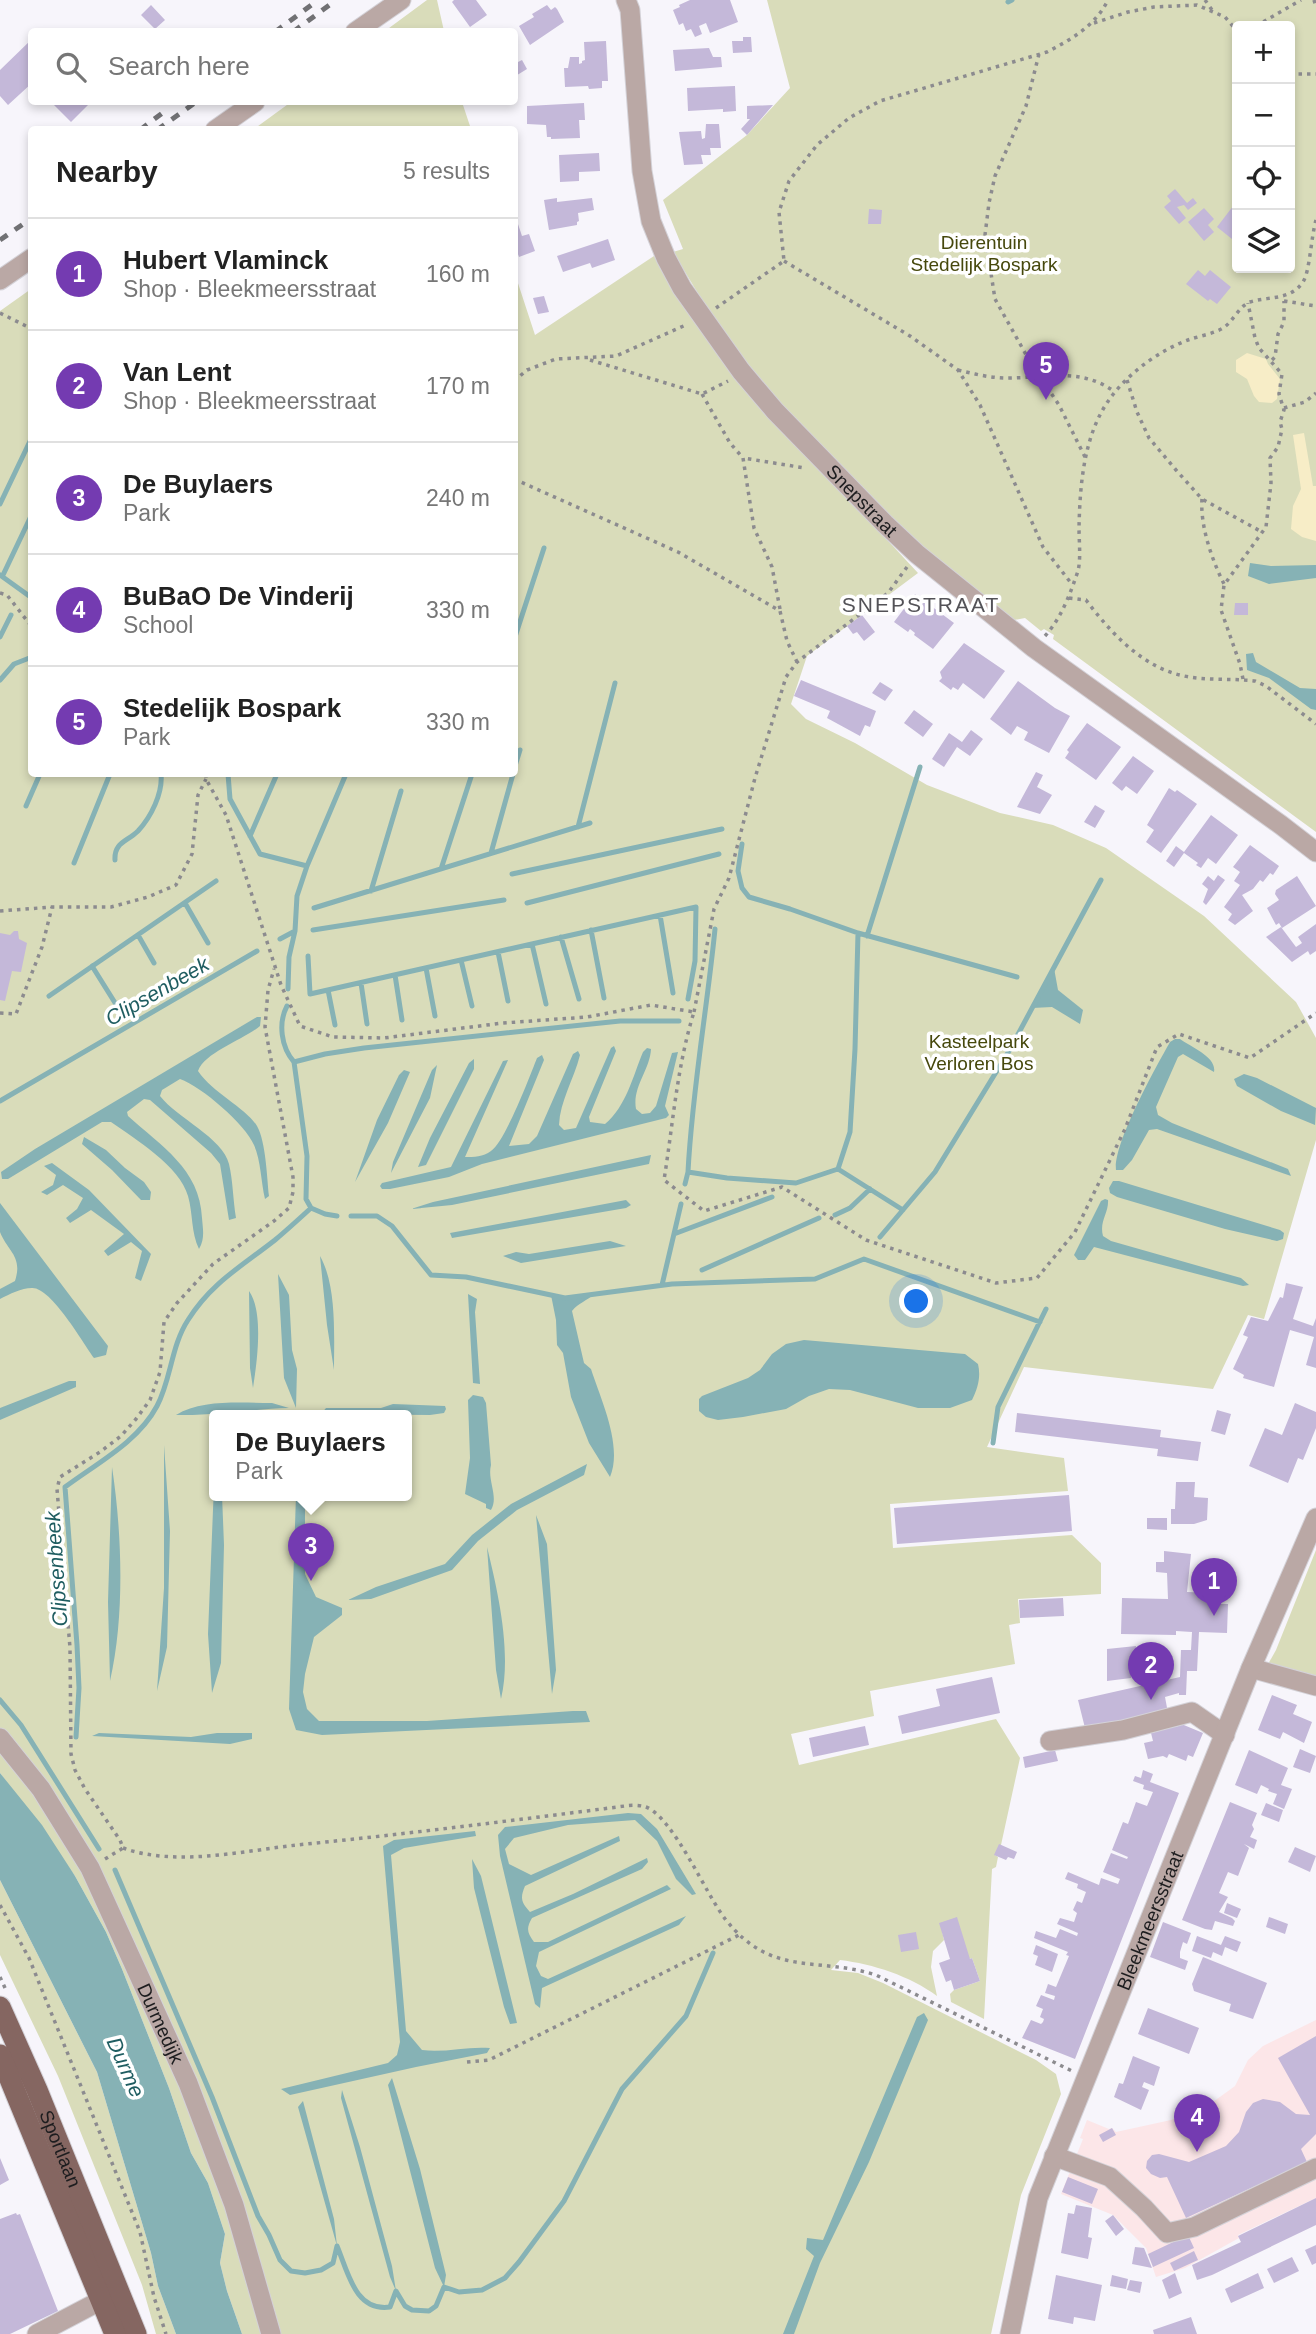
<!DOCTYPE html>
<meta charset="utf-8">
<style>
body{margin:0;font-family:Arial,sans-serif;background:#f6f6f6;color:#222}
.controls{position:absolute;right:21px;top:21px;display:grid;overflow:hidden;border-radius:7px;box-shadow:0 4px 10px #0003}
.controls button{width:63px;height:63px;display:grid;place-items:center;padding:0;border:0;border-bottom:2px solid #e0e0e0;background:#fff;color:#222;font:35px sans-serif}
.you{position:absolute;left:917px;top:1302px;width:24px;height:24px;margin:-18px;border:5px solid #fff;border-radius:50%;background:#1a73e8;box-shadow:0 0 0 10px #1a73e833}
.badge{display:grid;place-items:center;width:46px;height:46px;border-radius:50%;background:#743bb1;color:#fff;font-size:23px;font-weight:700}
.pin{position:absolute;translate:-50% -58px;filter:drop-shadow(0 2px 4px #0008)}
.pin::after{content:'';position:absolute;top:37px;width:24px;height:21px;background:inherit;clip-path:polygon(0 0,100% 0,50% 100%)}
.popup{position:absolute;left:209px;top:1410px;width:203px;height:91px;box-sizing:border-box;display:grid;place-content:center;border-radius:7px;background:#fff;filter:drop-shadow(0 2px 5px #0005);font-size:23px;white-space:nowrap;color:#767676}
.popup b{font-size:26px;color:#222}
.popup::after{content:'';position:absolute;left:50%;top:100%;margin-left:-14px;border:14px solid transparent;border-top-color:#fff}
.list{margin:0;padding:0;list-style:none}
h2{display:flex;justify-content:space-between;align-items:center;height:91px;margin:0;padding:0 28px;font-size:30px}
h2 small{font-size:23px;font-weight:400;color:#767676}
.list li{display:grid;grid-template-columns:46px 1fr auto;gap:21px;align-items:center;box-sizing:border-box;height:112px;padding:0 28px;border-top:2px solid #e0e0e0}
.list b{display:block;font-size:26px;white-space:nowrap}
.list p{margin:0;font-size:23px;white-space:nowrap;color:#767676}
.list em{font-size:23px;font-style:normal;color:#767676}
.icon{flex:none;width:38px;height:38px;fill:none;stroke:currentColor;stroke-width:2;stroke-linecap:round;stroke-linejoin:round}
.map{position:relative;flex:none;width:1316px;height:2334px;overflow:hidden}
.search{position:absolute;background:#fff;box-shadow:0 4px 10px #0003;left:28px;top:28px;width:490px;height:77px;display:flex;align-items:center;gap:18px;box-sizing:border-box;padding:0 24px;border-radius:7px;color:#767676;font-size:26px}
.panel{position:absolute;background:#fff;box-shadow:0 4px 10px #0003;left:28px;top:126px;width:490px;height:651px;border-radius:7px}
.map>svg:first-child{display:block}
.education{fill:#fce6e8}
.green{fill:#d9dcba;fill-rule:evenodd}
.sand{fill:#f7edc7}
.water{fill:#86b2b5}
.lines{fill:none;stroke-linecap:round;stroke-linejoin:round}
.stream{stroke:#86b2b5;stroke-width:5}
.building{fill:#c4b8d9}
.minor-casing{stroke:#d4d2d8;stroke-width:21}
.major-casing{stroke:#d4d2d8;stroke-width:23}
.path{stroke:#8c8b8f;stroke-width:3.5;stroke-dasharray:3.5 5;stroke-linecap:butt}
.minor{stroke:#baa8a5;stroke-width:19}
.major{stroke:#856661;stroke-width:21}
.rail{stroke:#717174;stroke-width:5;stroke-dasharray:9 9;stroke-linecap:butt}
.labels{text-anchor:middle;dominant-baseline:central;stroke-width:7;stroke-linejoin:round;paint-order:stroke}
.park-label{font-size:19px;fill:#46480c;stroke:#fff}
.street-label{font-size:19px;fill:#1d1d1f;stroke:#fff}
.neighbourhood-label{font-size:21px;letter-spacing:2px;fill:#535257;stroke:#fff}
.water-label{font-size:21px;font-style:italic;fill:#1f5d61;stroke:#fff}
</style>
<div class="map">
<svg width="1316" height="2334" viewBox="0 0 1316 2334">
<rect width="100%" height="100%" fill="#f7f5fb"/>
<!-- education -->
<path class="education" d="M1316,2020v178l-78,37 1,3 -54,30 -29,9 -10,-29 -33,-33 -52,-21 22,-55 -3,-1 7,-18 22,9 3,-1 4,4 55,-12 35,-13 29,-21 13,-26 15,-14z"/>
<!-- green -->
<path class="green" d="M427,0h10l7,31h-59z
M767,0h549v832l-263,-193 1,-4 -10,-6 -3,2 -16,-13 -11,2 -81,-63 -90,-86 -81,-89 -48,-62 -41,-68 10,-3 -20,-49 84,-65 43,-47zM1237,26h53v242h-53z
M291,102h171l9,27h-217z
M654,256l24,41 158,188 82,88 -111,83 -16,48 15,15 49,24 72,42 73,28 53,12 53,23 98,68 92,86 20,36v102l-52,179 -16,-4 -35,74 -189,-22 -37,80 77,11 4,33 -178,13 3,44 179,-13 29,28v31l-83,5 2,24 -11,2 6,39 -145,27 4,25 -83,18 8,31 197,-46 24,39 -19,87 -6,10 3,2 -2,10 -4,2 -8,150 -33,-17 -1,-8 4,-4 26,-9 -8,-23 -2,1 -28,-28 2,9 -11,11 -2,16 6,29c-27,-20 -64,-32 -97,-36l-9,10 27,3 25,10 153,77 20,14 5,20 -40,101 -30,139h-749l-15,-43 -7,-28 5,-29 -17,-51 -17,-30 -22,-65 -47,-119 -16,-37 -31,-56 -75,-103v-1462l31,-22 1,485h482l1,-500 20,61zM215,1415h192v80h-192z
M1316,1550v129l-49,-13 9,-16z
M0,1880l97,192 54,181 7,33 18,48h-20l-14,-49 -84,-209 -58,-121z"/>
<!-- sand -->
<path class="sand" d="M1247,353l19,6 2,5 12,15 -3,20 -5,4 -13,-1 -5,-6 -7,-17 -11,-7v-12z
M1304,433l9,53h3v55l-14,-4 -11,-8 2,-23 8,-17 -8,-54z"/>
<!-- water -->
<path class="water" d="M1250,563l21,3 45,-1v13l-47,6 -21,-8z
M1253,653l3,9 44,26 16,1v21l-5,-1 -42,-31 -22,-8 -1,-16z
M1054,968l4,22 25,20 -3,14 -28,-17 -20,1z
M257,1017h4l-1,9c-15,13 -55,26 -62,45 15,22 48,37 59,55 9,16 10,52 12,70l-4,3c-4,-17 -4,-38 -11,-54 -9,-21 -52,-58 -74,-66l-18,11 -2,6c17,22 63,42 69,68 4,17 4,36 7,54l-7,2 -9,-56 -9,-11 -61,-53 -6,-1 -17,13 1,4c33,30 72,53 74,102 1,12 3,21 -3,31 -8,-16 -6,-36 -11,-53 -8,-30 -53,-57 -77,-74h-9l-94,57h-6l-1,-7 34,-23z
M1175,1039h5c11,8 37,18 34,33l-31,-18 -5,3 -22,50 2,8 14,8 116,46 3,7 -134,-47 -8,1 -17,30 -9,10h-7c-3,-26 40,-103 54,-128z
M614,1046l2,5 -27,66 1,5 15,2c21,-17 28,-48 38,-72l4,-4 4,1c-1,21 -19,38 -15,60l6,5 8,-1 6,-7 16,-53 6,-1 -13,54 4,9 -3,3 -184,46 -33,13 -59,12h-8l-2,-3 2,-3 69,-16 52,-106 5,-1 -43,97c9,0 18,0 26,-6 14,-9 39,-75 46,-93l5,-3 2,5 -35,86 20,-2 8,-8 36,-82 5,-3 2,4c-6,24 -20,46 -21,70l5,5 12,-2 35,-80z
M474,1059v10l-48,96 -8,2 12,-29 39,-75z
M437,1065l-7,33 -39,75 2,-11 39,-92z
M404,1070l6,2 -22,51 -33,59 22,-62 22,-45z
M1244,1074l13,4 59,30 -1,17 -34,-14 -44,-25 -3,-7z
M84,1137l22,13 19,18 19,14 7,10 -1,8h-9l-29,-30 -30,-26z
M651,1155l-2,9 -197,41 -41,4 22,-7z
M52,1163l37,27 62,64 -10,27 -6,-3 7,-27 -11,-9 -23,14 -4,-5 20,-17 -33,-24 -21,13 -4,-5 11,-9 6,-11 -20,-13 -16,10 -6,-3 12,-7 3,-10 -12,-9z
M1113,1181h6l161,49 4,3 -1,6 -6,2 -52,-12 -108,-32 -7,-4 -1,-5z
M1105,1199l3,1c1,13 -9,21 -5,36l8,5 130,37 8,7 -6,1 -149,-39 -9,13h-7l-4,-5 27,-54z
M626,1200l5,5 -5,3 -174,30 -2,-5z
M0,1203l108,143 -2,9 -12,3c-11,-15 -43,-71 -62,-70 -11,0 -22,6 -32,11v-10l15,-8c8,-25 -7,-29 -15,-49 0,-7 0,-21 0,-29z
M610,1241l16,5 -105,17 -18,-7 13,-4 13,2z
M320,1256c17,30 14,80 14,114l-7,-45z
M278,1274l11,21 3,55 5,19 -1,39 -12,-30z
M249,1291c15,21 8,71 4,97l-3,-20z
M468,1294l9,5 -2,13 5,72 -7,-1z
M594,1294c-7,7 -16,9 -22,17l12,52 7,6c10,31 32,77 19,108l-21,-34 -18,-46 -8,-44 -6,-8 -1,-25 -5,-25 14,3z
M804,1340l161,14 13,10c3,13 0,24 -6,36l-22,8h-32l-68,-18 -21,-1 -20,7 -23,13 -43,8 -25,3 -12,-3 -7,-6v-12l3,-3 46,-18 12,-8 12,-16 14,-10z
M69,1381h7v6l-76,33v-12z
M473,1395l10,2 3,6 5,62c-4,15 8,32 0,45l-5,-2v-4l-21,-10 5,-36 -2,-58z
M272,1403l17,5c-39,1 -75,8 -113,7 26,-16 66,-12 96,-12z
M393,1404l52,2 1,3 -2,4 -14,2 -109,-1 5,-6h55z
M164,1445l6,86 -3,116 -10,44 7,-103z
M215,1460v35h7l2,50 -3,118 -9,30 -4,-59z
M587,1464l-3,11 -67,35 -39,31 -26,29 -81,29 -23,1 28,-13 69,-23 27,-29 39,-31z
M112,1467c10,66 13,149 -2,214l-2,-79z
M296,1495h9v79l11,23 26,11v7l-28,22 -9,37 -2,18 4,17 12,12h108l146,-10h13l4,11 -268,13 -26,-5 -7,-21z
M536,1515l11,29 9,126 -4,24z
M487,1547c11,45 25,106 14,152l-5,-29z
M99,1733l92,4 26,-4h35v6l-22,5 -138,-8z
M0,1773l42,52 33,51 31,56 16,37 47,119 22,65 17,30 17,51 -5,29 7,28 15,43h-66l-18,-48 -7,-33 -54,-181 -97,-192z
M628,1813l13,1 16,15 39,65 -4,1 -16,-16 -19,-38 -22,-21 -67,5 -54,13 -9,11 4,15 22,11 88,-39 1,5 -95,45c-5,12 -4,16 5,26l43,-18 74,-36 1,4 -6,7 -110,49c-6,10 -5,15 2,24h14l119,-57 4,4 -132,63 -3,14 5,10 7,3 138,-63 -7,9 -137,63 -2,20 -5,-4 -35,-148 -2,-21 7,-8z
M475,1831l1,5 -72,12 -13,7 15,176 16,19c23,3 45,-4 68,-2l-3,5 -71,14 -126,28 -9,-6 107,-26 9,-8 3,-13 -17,-196 11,-6z
M472,1859l9,17 36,147 -7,1 -6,-17 -30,-119z
M924,2013l4,7 -59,142 -49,101 -26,71h-11l31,-78 -8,-7 1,-11 16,2 94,-223z
M392,2078l28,91 26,106 -2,12 -9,-19 -47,-183z
M342,2090l18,57 32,119 4,25 -6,-14 -49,-179z
M303,2101l31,118 3,27 -39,-139z"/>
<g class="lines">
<!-- stream -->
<path class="stream" d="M1008,2l4,-2
M0,504l32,-67
M0,575l32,23
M3,575l29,-61
M0,637l11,-22
M514,640l30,-92
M0,680l14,-16 18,-7
M514,769l6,-19
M228,774l2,25 30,55 47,12 -10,30 -2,35 -15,8
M26,806l14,-32
M578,827l37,-144
M250,836l27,-62
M742,844l-4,27 4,17 7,9 41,12 68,24
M491,853l22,-79
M115,860c-1,-18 12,-18 23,-29 13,-14 25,-38 23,-57
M74,863l36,-89
M307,866l39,-92
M441,869l31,-95
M512,874l210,-45
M371,891l30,-100
M185,903l23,40
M527,903l192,-49
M314,908l276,-85
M660,915l13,78
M313,930l191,-30
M591,930l13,68
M138,935l16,28
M867,936l53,-169
M561,937l18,62
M532,944l14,60
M498,952l10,49
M308,956l2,38 386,-87 -1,54 -7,38
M461,960l11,46
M92,966l25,40
M426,968l9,48
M395,975l7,45
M361,983l6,41
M288,989l1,-32 6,-26
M328,990l7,35
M49,996l167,-115
M287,1006c-9,17 -6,41 7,56l13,94 -1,43 5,9 14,6 12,2
M294,1062l31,-8 39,-6 256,-27h59
M0,1101l257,-150
M838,1169l65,41
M688,1172c4,-81 19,-162 27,-243
M685,1184l3,-12 39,6 69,5 42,-14 12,-37 5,-83 3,-116 159,44
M835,1215l15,-7 20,-19
M351,1216h26l15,10 39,49 35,2 99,21 107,-14 143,-5 49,-20 176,63
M674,1234l98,-37
M880,1237l55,-65 74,-121 92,-171
M702,1270l117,-52
M662,1285l19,-81
M993,1443l5,-36 48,-98
M0,1700l21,25 78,124
M76,1737l3,-49 -2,-43 -12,-158c32,-24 73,-45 92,-81 14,-26 14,-60 31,-86 23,-37 54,-54 87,-80 12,-10 24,-21 36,-32
M115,1870l97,227 46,119 11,19 11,25 11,11 14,2 16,-3 12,-7 4,-17c11,26 18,66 53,61l6,-16 9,15 7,4 17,1 7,-5 8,-19 15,5 23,-2 23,-12 14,-16 45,-61 58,-112 64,-73 27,-63"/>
</g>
<!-- building -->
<path class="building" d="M454,0h22l11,15 -17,12 -18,-25z
M690,0h40l8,22 -28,11 -4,-10 -7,3 3,8 -7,3 -4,-8 -5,2 -3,-8 -4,2 -6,-15 7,-3 -1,-2z
M151,5l14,15 -10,9 -14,-14z
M547,5l4,5 4,-3 2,2 7,13 -34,23 -11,-19 15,-9 -2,-3z
M743,37h8l1,15 -19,1 -1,-12h11z
M32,39v44l-24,22 -8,-9v-26z
M606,41l2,40h-6v7l-13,1 -1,-3 -23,1 -1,-19h4l2,-11h9v7l3,-1v-2l3,-1 -1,-18z
M709,48l4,9h8l1,10 -47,4 -2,-21z
M522,60l5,9 -13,8v-13z
M735,86l1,25 -13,1v-3l-35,2 -1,-23z
M51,102h40l-20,20z
M584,103l1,17h-6l1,18 -29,1v-2h-4l-1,-12 -19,-1v-18z
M773,105l-26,30 -6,-6 9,-10h-3v-13z
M706,124h13l2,24h-11l1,7h-10l2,9 -19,1 -5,-33 22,-1 1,8 3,-1z
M599,153l1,18 -21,1v9l-19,1 -1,-27z
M1175,189l12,14 6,-5 4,5 -9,7 -4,-5 -7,2 9,11 -7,6 -15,-17 7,-6 -4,-5z
M557,198v4l35,-4 2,12 -16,3 1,8 -2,1v3l-28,5 -5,-30z
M1237,201v42l-20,-16z
M1204,208l10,11 -6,6 6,7 -10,9 -16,-19z
M869,209l13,1 -1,14h-13z
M517,221l5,15 7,-2 6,17 -16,6 -5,-14v-21z
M608,239l7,21 -23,8 -2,-5 -27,9 -6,-16z
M1198,270l7,6 5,-6 21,17 -14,17 -7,-5 -2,2 -22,-17z
M544,296l5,16 -11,2 -5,-16z
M915,594l39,29 -21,26 -19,-14 1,-2 -5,-4 -2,3 -14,-10z
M1235,603h13v12h-14z
M862,615l13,17 -11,9 -7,-9 -4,2 -6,-8z
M964,643l41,28 -21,28 -21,-16 -5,7 -5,-3 -2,3 -12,-9 3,-3 -2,-6z
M801,680l75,31 -6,16 -5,-2 -5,11 -33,-18 3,-7 -36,-15z
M1018,681l37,27 15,8 -21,37 -25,-13 4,-8 -11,-6 -6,9 -21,-16z
M880,682l13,8 -8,11 -13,-8z
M914,710l19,14 -10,13 -19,-14z
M1087,723l34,24 -25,33 -31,-22 4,-6 -2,-2z
M971,730l12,9 -13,17 -13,-9 -13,20 -12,-8 17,-26 13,9z
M1133,756l21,15 -17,23 -11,-8 -4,5 -10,-8z
M1036,772l7,3 -6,12 15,8 -12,19 -23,-7z
M1169,788l6,4 2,-2 20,14 -36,49 -15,-11 8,-12 -7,-5z
M1095,805l10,6 -10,17 -11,-6z
M1211,815l27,20 -22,29 -8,-6 -7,10 -5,-3 2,-2 -14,-10 -10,14 -8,-6 10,-15 8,6z
M1250,845l29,21 -6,9 -3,-2 -7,9 -3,-2 -7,9 -11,6 11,16 -18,14 -7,-5 4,-6 -8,-7 16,-22 -6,-4 6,-9 -7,-5z
M1218,875l7,5 -19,25 -3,-3 5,-13 -6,-5 6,-8 6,5z
M1297,876l19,30 -34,22 -3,-5 -3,2 -9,-17 12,-8 -4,-6 1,-4z
M1316,924v27l-6,4 -2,-4 -16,11 -26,-25 15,-10 15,20 6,-4 -4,-6z
M14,931h4l1,8 8,4 -6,29 -9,-1 -7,30 -5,-1v-67l10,2z
M1286,1283l17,4 -10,32 20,7 3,-8v50l-10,-3 8,-28 -24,-7 -16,57 -31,-9 1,-3 -11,-6 15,-32 -5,-2 8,-18 17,4 12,-24 3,1z
M1295,1403l21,9v16l-13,32 -5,-2 -10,25 -39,-17 16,-38 17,7z
M1217,1410l14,4 -6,21 -14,-4z
M1017,1413l144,17 -1,7 41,5 -3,19 -41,-5 1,-7 -143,-17z
M1176,1482h19l-1,15 14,1 -1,22 -13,4h-23v-15h4z
M1069,1495l3,36 -175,13 -3,-36z
M1147,1518h20v12l-20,-1z
M1164,1551l27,3 -4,38 33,1 -1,11h9l-1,29 -28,-1 -2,39h-10l-1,24h-7v-2l-14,4 3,16 -82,19 -8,-32 102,-23 1,-27h10l1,-18 -16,-1v4l-55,-1 1,-36 46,1 -1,-26 -11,-1v-10h8z
M1063,1598l1,18 -44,2 -1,-18z
M1136,1646l3,24h-8v8l-24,3v-32z
M992,1677l8,36 -98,21 -4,-18 42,-10 -4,-17z
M1272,1695l25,10 -4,9 19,8 -8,21 -21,-11 -3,7 -22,-9z
M1176,1722l1,5 2,-4 24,10 -10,24 -5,-2 -2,6 -17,-7 -2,4 -4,-2 -15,3 -4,-16 9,-2 -2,-8 8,-2 -1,-5z
M865,1726l4,19 -56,12 -4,-19z
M1300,1749l16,7 -6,17 -17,-6z
M1055,1750l3,11 -33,7 -2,-11z
M1249,1750l39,18 -7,17 11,4 -8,20 -11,-5 4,-10 -9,-3 1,-2 -8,-4 -4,9 -22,-9z
M1143,1770l10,4 -3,8 29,11 -104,266 -53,-21 9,-18 10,4 2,-2 1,-3 -4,-2 3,-8 -7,-3 5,-11 13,5 1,-4 -10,-3 3,-9 8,3 13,-31 -3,-1 2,-3 -34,-14 2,-7 20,7 4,-9 17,7 1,-3 -21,-9 3,-6 14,4 3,-9 -4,-3 4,-9 5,2 4,-11 -9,-4 1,-4 -13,-5 3,-7 31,13 2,-7 17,6 2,-5 -17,-7 8,-19 16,6 1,-2 -16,-7 11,-28 5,2 8,-22 11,4 6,-14 -10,-3 1,-4 -11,-4 2,-5 6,2z
M1230,1802l27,11 -5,12 2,4 -4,8 7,3 -3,9 -10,-5 5,4 -11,28 -10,-4 -9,21 9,4 -9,15 13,6 3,3 -2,5 -18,-5 -3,9 -7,-1 -23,-9z
M1266,1803l17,7 -4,12 -18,-7z
M999,1844l18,8 -3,7 -6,-2 -2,3 -12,-5z
M1295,1847l21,9 -6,16 -22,-10z
M1227,1903l14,6 -4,9 -13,-5z
M957,1917l13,42 2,-1 8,23 -26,9 -3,-10 -5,2 -7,-19 11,-4 -11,-36z
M1269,1917l19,7 -3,10 -19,-7z
M1163,1922l28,11 -4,11 -4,-2 -3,10v6l8,3 -3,9 -35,-13z
M916,1932l3,17 -18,3 -3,-17z
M1197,1936l24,9 4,-9 16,6 -4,10 -12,-5 -3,9 -9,-4 -2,6 -19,-7z
M1036,1945l22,9 -6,18 -17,-7 3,-9 -5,-2z
M1203,1957l64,26 -14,36 -24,-8 2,-7 -37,-13 -2,-7z
M1148,2008l51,20 -10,26 -51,-20z
M1316,2036v98l-15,15 6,13 -121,56 -19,-41 -7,1 -9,-4 -5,-6 1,-7 5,-6 7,-1 30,8 37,-16 13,-14 7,-20 7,-9 10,-4 17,3 16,12 14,1 -32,-57z
M1133,2056l27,11 -6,19 -10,-4 -2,5 7,3 -8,20 -27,-13 5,-14 4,1z
M1112,2128l4,7 -13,7 -4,-7z
M0,2158l9,22 -9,5z
M1068,2177l30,12 -6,15 -30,-12z
M1316,2198v27l-104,50 -15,5 -5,-15 49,-23 -3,-6z
M1076,2205l16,3 -4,29 4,1 -4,21 -27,-6 7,-40 6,1z
M16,2213l1,2 3,-1 38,97 -48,23h-10v-115z
M1113,2215l11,14 -8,7 -11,-15z
M1188,2235l6,13 -41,19 -5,-13z
M1316,2245v18l-4,2 -7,-15z
M1135,2247l9,1 8,20 -20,-4z
M1194,2251l4,9 -24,11 -4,-8z
M1292,2257l7,14 -25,12 -7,-14z
M1175,2273l7,20 -13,6 -7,-19z
M1258,2273l6,15 -33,15 -6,-14z
M1056,2275l46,10 -7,36 -21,-4 -1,7 -25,-5z
M1112,2275l16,4 -2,10 -16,-3z
M1130,2280l12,2 -2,11 -13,-3z
M1191,2317l6,17h-43l-1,-4z"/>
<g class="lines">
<defs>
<g id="minor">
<path id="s1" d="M626,0l4,10 12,161 9,50 15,37 16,30 59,83 34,40 110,113 32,30 117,94 247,177 35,27"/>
<path d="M355,32l46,-32"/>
<path d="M215,130l40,-28"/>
<path d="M0,280l32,-22"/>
<path d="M1251,1668l65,18"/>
<path id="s2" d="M0,1738l41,51 49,79 98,215 46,122 37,129"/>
<path d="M1050,1741l73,-11 69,-18 33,23"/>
<path d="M1054,2156l56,21 34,31 23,25 27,-6 122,-59"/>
<path d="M37,2334l76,-40"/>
<path id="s3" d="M1010,2334l28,-136 213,-530 65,-150"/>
</g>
<g id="major">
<path id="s4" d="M0,2007l37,83 99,244"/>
<path d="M0,2055l115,279"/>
</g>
</defs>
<!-- minor casing -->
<use href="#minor" class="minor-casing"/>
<!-- major casing -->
<use href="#major" class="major-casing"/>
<!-- path -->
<path class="path" d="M1205,0l7,10
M1314,0l2,7
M1094,23l34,-11 26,-5 43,-2 28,12 12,14
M1256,26l45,-26
M1039,54l-13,52 -31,70 -6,27 -4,32 10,64 34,61 30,45 26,52
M1290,74h26
M784,261l126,75 48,34 22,35 63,142 28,36
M1284,301l32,5
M716,308l68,-47 -5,-49 10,-31 28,-36 32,-27 31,-17 167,-49c25,-13 48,-26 61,-52
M0,313l32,16
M590,360l112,34 26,-13
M1272,360l3,-3 3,-23 6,-12v-21
M958,370c16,4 33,8 49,8 39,0 74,-11 108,14
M1127,380l10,32 12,26 27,32 26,29 60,33
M514,381l13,-11 29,-11 60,-3 72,-32
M702,394l28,49 13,15
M1284,408l21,-6 11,-9
M514,479l164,73 102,59 7,30 10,21
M1202,499c-2,27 10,61 22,85
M0,593l7,2 25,32
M1069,598l17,2c24,32 57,68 98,76 23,5 48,2 71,5l11,5 50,38
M780,609l-8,-42 -18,-39 -11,-70 62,10
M1045,636c17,-19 25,-42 33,-65 3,-12 1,-30 1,-43 1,-46 5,-99 36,-136 19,-23 46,-42 73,-52 11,-4 25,-6 35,-12 10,-6 16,-22 27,-26 18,-6 40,-1 53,-20 7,-11 8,-45 13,-62
M1243,679l-3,-15 -19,-54 3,-25 42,-58 5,-44 -1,-25 8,-11 4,-18 -2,-7 4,-12 -5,-16 3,-20 -23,-26 -4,-10 -7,-35
M206,774v5l20,36 55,170 19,41 33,11 51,1 119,-15 84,-6 64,-12 43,7c-17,54 -21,112 -30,168l40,31 78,-24 84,53 130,43 41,-5 38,-46 50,-103 32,-82 22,-13 71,24 66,-45
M0,911l52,-4h59l37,-10 28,-12 16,-31 6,-59 8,-16
M694,1012l20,-103 15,-31 26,-100 31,-101 11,-15 91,-69 19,-26
M0,1013l16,1 26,-67 10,-40
M123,1848c53,19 119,3 174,-3 110,-11 219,-25 328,-39 7,-1 15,-1 21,1 28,11 60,88 80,113 46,58 91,36 150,55l196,96
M105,1859l18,-11 -3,-8 -35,-51 -10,-19 -4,-16 -1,-106 -13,-159 3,-12 40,-25 21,-16 15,-17 14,-19 10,-28 4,-50 13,-19 36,-39 61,-43 15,-13 4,-16v-15l-28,-150 3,-37 6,-21
M0,1905l29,53 111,274 14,65 12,37
M0,1977l6,13
M467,2062l22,-2 250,-125"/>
<!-- minor -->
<use href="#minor" class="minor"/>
<!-- major -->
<use href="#major" class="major"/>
<!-- rail -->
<path class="rail" d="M275,32l43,-32
M293,32l43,-32
M140,130l25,-19
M157,130l39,-28
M0,240l32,-22"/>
</g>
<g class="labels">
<!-- park labels -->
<g class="park-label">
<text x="984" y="242">Dierentuin<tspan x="984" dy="22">Stedelijk Bospark</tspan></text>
<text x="979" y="1041">Kasteelpark<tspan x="979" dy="22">Verloren Bos</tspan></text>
</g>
<!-- street labels -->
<g class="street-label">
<text stroke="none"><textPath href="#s1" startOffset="576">Snepstraat</textPath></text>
<text stroke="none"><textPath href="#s3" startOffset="438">Bleekmeersstraat</textPath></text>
<text stroke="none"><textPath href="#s2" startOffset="329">Durmedijk</textPath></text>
<text stroke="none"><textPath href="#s4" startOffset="154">Sportlaan</textPath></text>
</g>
<!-- neighbourhood labels -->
<g class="neighbourhood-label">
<text x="921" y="604">SNEPSTRAAT</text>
</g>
<!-- water labels -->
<g class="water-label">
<text transform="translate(157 991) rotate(-30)">Clipsenbeek</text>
<text transform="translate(56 1569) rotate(-94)">Clipsenbeek</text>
<text transform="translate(126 2067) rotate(66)">Durme</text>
</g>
</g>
</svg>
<div class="controls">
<button>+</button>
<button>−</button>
<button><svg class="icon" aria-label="locate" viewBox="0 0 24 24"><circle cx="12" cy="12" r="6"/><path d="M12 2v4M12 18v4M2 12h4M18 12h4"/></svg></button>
<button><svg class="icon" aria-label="layers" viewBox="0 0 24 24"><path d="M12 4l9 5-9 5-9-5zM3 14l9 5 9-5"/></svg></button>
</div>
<div class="you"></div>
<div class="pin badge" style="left:1214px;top:1616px">1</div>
<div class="pin badge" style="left:1151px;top:1700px">2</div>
<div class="pin badge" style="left:311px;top:1581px">3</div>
<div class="popup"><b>De Buylaers</b>Park</div>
<div class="pin badge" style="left:1197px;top:2152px">4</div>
<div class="pin badge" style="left:1046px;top:400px">5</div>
<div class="search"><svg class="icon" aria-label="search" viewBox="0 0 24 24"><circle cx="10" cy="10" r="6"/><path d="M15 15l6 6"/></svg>Search here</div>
<section class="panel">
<h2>Nearby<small>5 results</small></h2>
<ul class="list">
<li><span class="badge">1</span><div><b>Hubert Vlaminck</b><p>Shop · Bleekmeersstraat</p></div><em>160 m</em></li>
<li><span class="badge">2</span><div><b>Van Lent</b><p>Shop · Bleekmeersstraat</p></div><em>170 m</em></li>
<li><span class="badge">3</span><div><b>De Buylaers</b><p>Park</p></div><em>240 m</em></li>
<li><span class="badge">4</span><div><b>BuBaO De Vinderij</b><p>School</p></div><em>330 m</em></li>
<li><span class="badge">5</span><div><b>Stedelijk Bospark</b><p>Park</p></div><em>330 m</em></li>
</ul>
</section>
</div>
